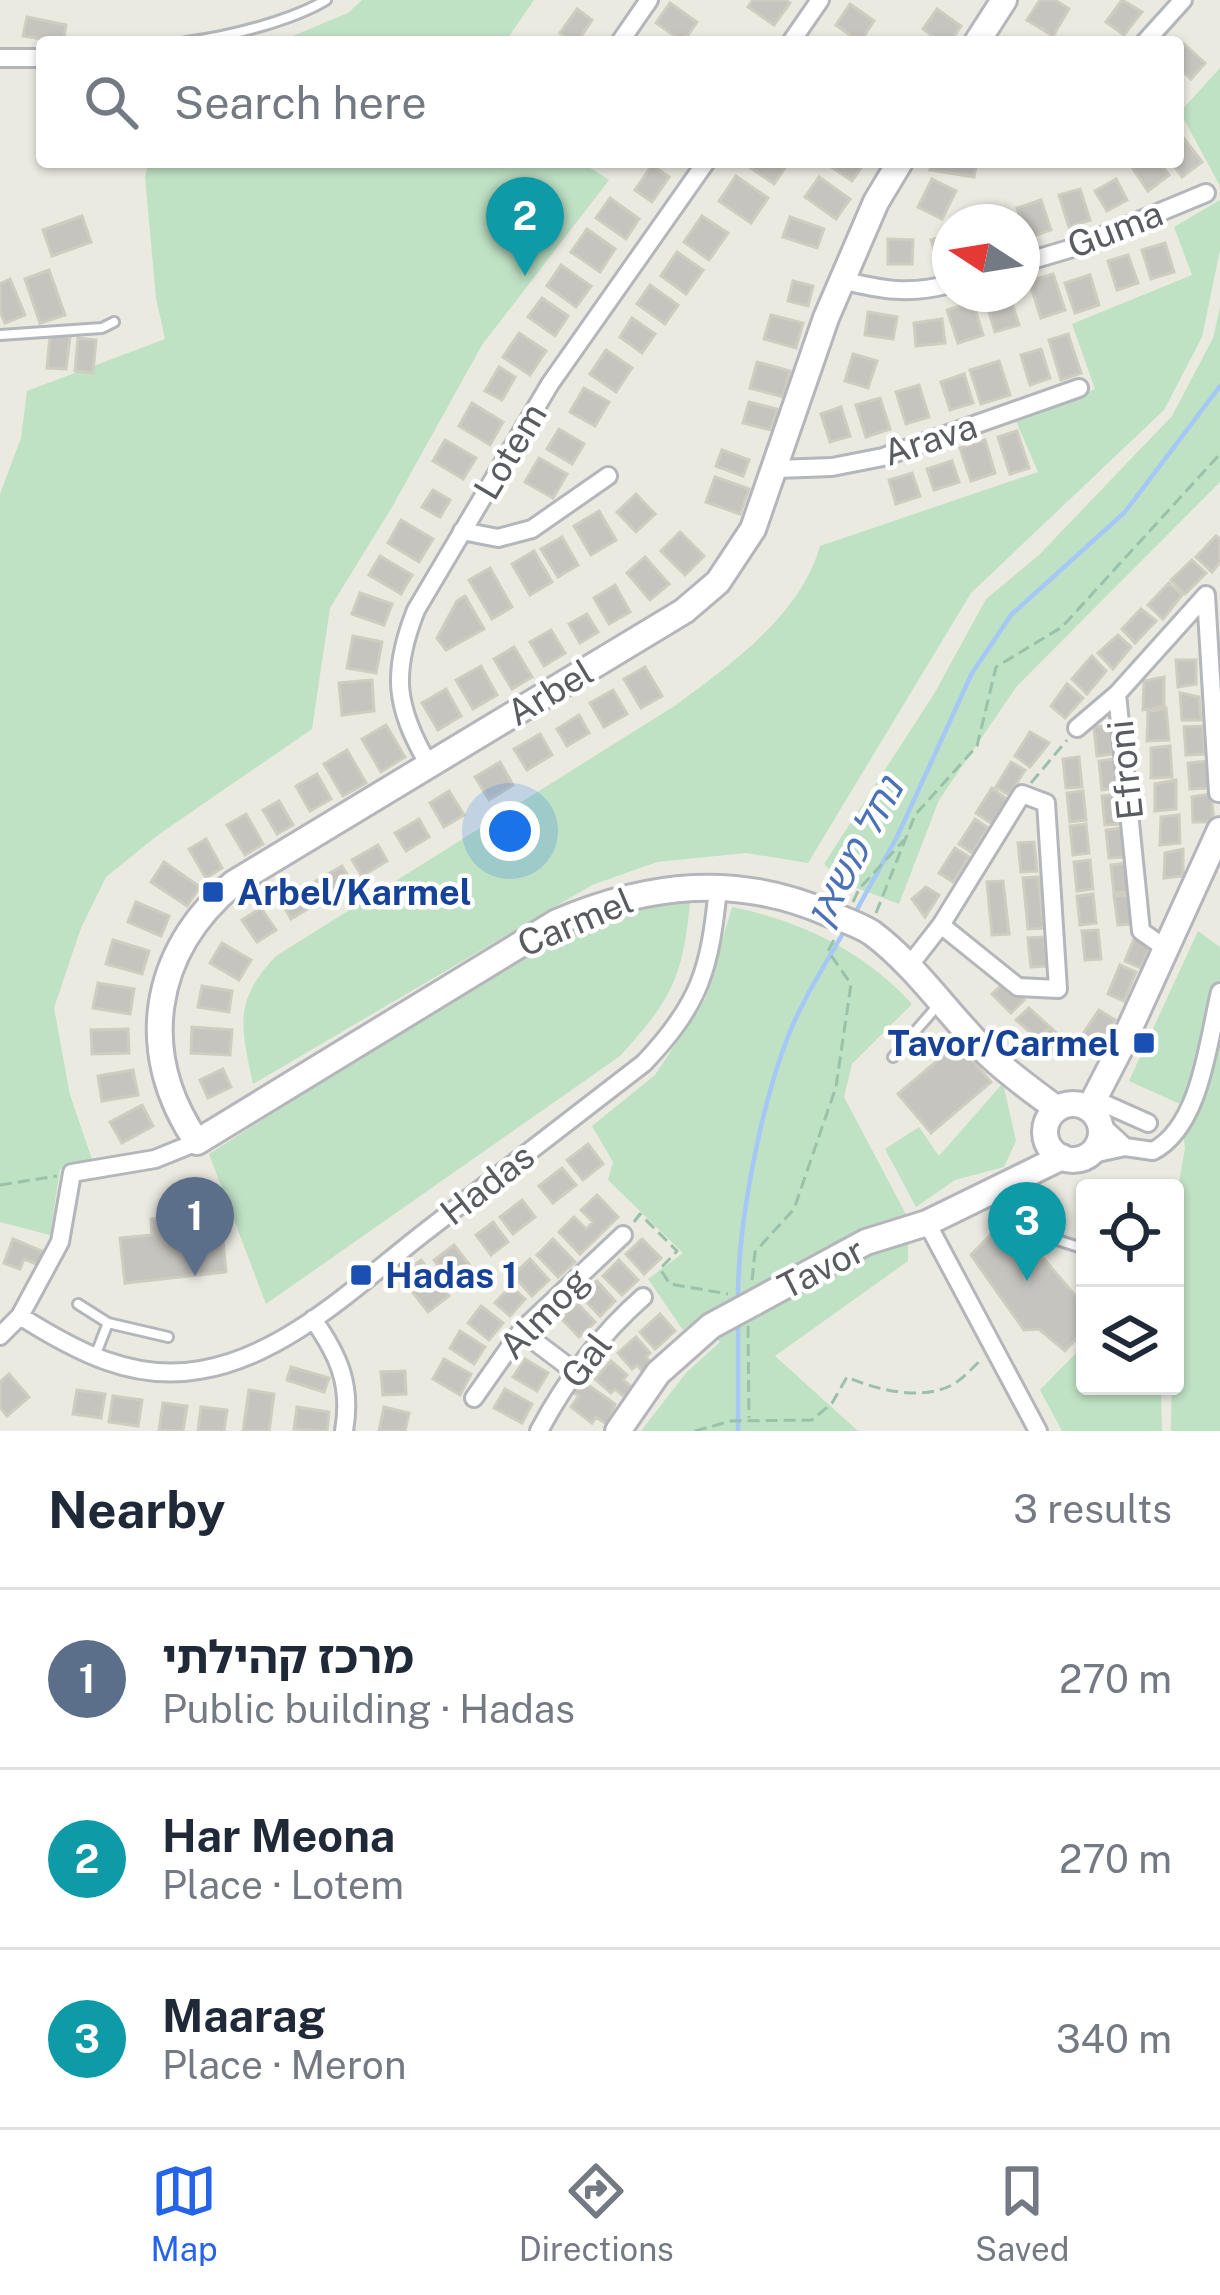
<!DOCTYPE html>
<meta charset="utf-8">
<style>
body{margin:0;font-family:"Public Sans","Noto Sans Hebrew",sans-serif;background:#f6f6f7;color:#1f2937}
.controls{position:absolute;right:36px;bottom:36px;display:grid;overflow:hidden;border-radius:12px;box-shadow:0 3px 9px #0004}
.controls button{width:108px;height:108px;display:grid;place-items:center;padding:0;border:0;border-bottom:3px solid #e0e1e3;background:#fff;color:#1f2937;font:60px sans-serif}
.compass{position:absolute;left:932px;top:204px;width:108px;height:108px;border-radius:50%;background:#fff;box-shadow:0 3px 9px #0004;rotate:282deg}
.you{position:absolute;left:510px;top:831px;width:42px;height:42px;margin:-30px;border:9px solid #fff;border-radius:50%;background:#1a73e8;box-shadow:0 0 0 18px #1a73e833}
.badge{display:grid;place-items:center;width:78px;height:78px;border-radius:50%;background:#2563eb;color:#fff;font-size:39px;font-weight:700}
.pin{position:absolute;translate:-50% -99px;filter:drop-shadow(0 3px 6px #0008)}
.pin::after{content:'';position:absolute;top:63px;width:42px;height:36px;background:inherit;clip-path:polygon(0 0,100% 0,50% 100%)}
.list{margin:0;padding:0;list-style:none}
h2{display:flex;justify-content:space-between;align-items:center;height:156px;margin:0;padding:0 48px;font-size:51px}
h2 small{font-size:39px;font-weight:400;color:#747a83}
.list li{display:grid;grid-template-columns:78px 1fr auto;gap:36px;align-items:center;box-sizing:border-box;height:180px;padding:0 48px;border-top:3px solid #e0e1e3}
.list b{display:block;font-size:45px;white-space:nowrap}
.list p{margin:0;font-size:39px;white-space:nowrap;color:#747a83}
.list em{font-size:39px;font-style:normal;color:#747a83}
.icon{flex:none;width:66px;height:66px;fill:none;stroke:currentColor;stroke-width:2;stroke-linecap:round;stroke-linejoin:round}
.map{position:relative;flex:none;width:1220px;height:1431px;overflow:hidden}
.search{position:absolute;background:#fff;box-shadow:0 3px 9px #0004;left:36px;right:36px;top:36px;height:132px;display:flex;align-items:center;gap:30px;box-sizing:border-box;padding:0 42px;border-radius:12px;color:#747a83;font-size:45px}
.sheet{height:696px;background:#fff}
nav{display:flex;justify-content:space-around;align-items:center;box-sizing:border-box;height:168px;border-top:3px solid #e0e1e3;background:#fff;font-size:33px;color:#747a83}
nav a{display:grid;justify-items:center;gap:6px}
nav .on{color:#2563eb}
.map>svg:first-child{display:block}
.green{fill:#bfe1c4}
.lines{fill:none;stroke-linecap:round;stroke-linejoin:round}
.stream{stroke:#a5c8f6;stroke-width:4.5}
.building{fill:#c6c4be;stroke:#cfccc0;stroke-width:3}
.lane-casing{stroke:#b3b6ba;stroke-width:14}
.street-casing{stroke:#b3b6ba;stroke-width:22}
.secondary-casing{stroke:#b5b6bc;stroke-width:30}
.path{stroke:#9ac1aa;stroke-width:3;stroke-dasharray:12 6;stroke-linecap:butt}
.lane{stroke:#fff;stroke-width:8}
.street{stroke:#fff;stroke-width:16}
.secondary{stroke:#fff;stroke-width:24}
.transit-dot{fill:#1a4fb4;stroke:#fff;stroke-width:4.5}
.labels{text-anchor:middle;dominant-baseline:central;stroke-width:9;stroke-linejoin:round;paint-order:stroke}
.street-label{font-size:36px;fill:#595c60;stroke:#fff}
.transit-label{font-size:36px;font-weight:bold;fill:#164399;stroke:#fff;text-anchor:start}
.water-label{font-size:39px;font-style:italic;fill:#4b71b6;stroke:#fff}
</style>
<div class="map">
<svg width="1220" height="1431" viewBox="0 0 1220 1431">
<rect width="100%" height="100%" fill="#ebeae1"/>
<!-- green -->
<path class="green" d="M362,0h172l-29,42h-227l70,-29z
M1220,68v118l-40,-74z
M149,162h432l28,18 -127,165 -90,162 -62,101 -18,121 -154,106 -52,42 -25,51 -27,80 16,87 24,70 -34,4 -10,66 -50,-13v-728l21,-56 6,-47 138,-52 -9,-41 -11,-121z
M1220,200v50l-18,87 -38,73 -193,183 -163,270 -62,-10 -89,9 -65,23 -339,199c-12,-57 -20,-83 23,-128l400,-251c56,-42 124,-89 144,-159l218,-74 -22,-51 79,-32 -23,-65 120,-49 -18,-48z
M1220,307v175l-203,204 -78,114 -40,104 -55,-21 -20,-19 110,-170 52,-95 53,-44 133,-139 41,-78z
M690,902c-7,76 -19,98 -70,154l-354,248 -57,-150 319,-203 56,-28 47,-17z
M732,907c69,14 132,44 180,97l-60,60 -8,33 64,121v43l-133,95 83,75h-217l45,-58 34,-31 -23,-22 -14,10 -35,-51 35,-26 -75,-73 5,-18 -21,-36 63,-51 50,-76z
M1198,931l22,16v484h-49l4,-225 10,-58 -5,-44 -51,-23z
M1003,1083l13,58 -12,26 -49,13 -39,27 -31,-58 34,-22 20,29z
M1085,1344v42h76l1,45h-100l-22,-41z"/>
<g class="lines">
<!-- stream -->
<path class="stream" d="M855,913l42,-76 75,-164 39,-58 114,-103 95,-126
M738,1298c0,-76 23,-193 51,-264 15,-37 37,-71 57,-106
M738,1431v-109"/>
</g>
<!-- building -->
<path class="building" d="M753,0h33l4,3 -16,22 -26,-18z
M1040,0h15l14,9 -16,27 -26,-16z
M1122,0l20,12 -18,23 -18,-13z
M670,3l27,19 -14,20 -27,-19z
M850,4l24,17 -14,21 -24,-17z
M577,9l15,11 -15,22h-4l-13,-9z
M937,9l24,17 -11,16h-9l-18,-13z
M27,17l39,8 -3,17 -40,-6z
M1184,44l21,19 -14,16 -13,-12v-16z
M1183,137l19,25 -20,15 -11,-15h7v-21z
M750,162h39l-15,22 -26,-18z
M824,162h35l4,3 -11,16z
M936,162h41l-3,15 -44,-7z
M1142,162h17l10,13 -21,16 -15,-22z
M652,165l17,12 -17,25 -17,-12z
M736,176l32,22 -17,25 -32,-22z
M819,177l31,22 -14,20 -31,-22z
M932,179l24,12 -14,28 -24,-12z
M1116,179l11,21 -20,11 -12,-20z
M1080,189l10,31 -21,7 -10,-32z
M610,198l29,21 -13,20 -30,-21z
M1041,200l10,30 -24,8 -10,-30z
M82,216l9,26 -39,14 -9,-26z
M702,216l26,17 -19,27 -25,-18z
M790,217l34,12 -7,19 -34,-11z
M587,229l28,20 -15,23 -29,-20z
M950,234v24l-12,4 -7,-22z
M888,239l25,1 -1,24h-24z
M1165,243l9,29 -23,7 -9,-29z
M677,252l26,18 -17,24 -25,-18z
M1128,255l10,28 -21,7 -9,-29z
M561,265l30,21 -15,21 -29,-21z
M49,270l16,45 -25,8 -15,-44z
M1053,274l12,36 -24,8 -12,-37z
M1090,275l9,30 -24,8 -10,-30z
M10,279l15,36 -20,8 -5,-12v-27z
M793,281l20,5 -5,20 -20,-5z
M650,285l28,20 -13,19 -28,-20z
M1001,294h8l10,31 -24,7 -10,-33z
M542,298l26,18 -13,20 -27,-19z
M973,302l10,33 -25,8 -11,-33z
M868,312l29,5 -4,22 -28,-4z
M771,315l32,8 -7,25 -32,-9z
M632,318l23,16 -13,19 -22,-16z
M942,319l3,24 -29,3 -2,-23z
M519,333l27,18 -16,24 -27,-18z
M1068,334l13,39 -20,7 -12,-40z
M50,335l20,2 -4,32 -19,-1z
M78,338l18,2 -3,33 -18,-2z
M1041,349l9,29 -20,7 -9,-30z
M606,350l26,18 -16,24 -26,-18z
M853,354l24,7 -9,27 -23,-7z
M999,361l11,34 -29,9 -11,-34z
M757,362l33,9 -7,26 -33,-9z
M499,367l16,10 -13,23 -17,-9z
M964,374l9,29 -23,7 -9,-28z
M919,385l10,32 -23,7 -10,-32z
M584,388l25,14 -14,24 -25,-14z
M880,398l10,31 -24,8 -10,-32z
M749,402l28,7 -6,21 -28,-7z
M472,403l31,19 -13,23 -31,-19z
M841,407l9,29 -20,6 -9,-28z
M559,429l25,15 -12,20 -25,-15z
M1017,431l12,37 -19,6 -12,-37z
M445,440l31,18 -13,21 -30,-18z
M985,440l10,33 -24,8 -11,-33z
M722,450l27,10 -6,16 -27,-10z
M539,458l28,16 -14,24 -28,-16z
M952,461l7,21 -25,8 -7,-21z
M912,473l8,23 -24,8 -7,-24z
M715,477l34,12 -9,25 -34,-12z
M433,490l17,10 -10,17 -18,-10z
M636,494l19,20 -19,18 -19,-20z
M599,511l17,29 -25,15 -17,-29z
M401,520l32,19 -14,23 -31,-19z
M680,532l24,24 -19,19 -24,-24z
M1216,536l4,3v23l-8,10 -16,-15z
M562,537l16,28 -20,12 -17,-28z
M534,551l18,31 -22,13 -18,-31z
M380,556l32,19 -11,19 -32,-19z
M645,557l24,27 -19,16 -23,-27z
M1192,560l14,13 -21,21 -14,-14z
M490,568l22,39 -20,12 -23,-39z
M1169,583l13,12 -19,24 -15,-14z
M615,585l15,27 -21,12 -15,-26z
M360,593l32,11 -8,21 -32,-11z
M465,596l19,33 -38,21 -9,-12 20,-37z
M1141,609l15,12 -21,22 -13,-14z
M587,614l11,18 -18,11 -11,-19z
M551,630l14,23 -21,13 -14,-24z
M1118,635l13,12 -18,22 -15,-16z
M353,636l29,6 -6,31 -29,-5z
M514,647l18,30 -20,12 -18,-30z
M1092,656l14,15 -19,23 -15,-15z
M1176,660h20v24l-18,3z
M481,666l16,29 -24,14 -17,-29z
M645,667l17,29 -21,12 -17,-29z
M1164,677v29l-21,4 1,-29z
M372,680l2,31 -32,4 -3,-32z
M1067,684l16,14 -18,20 -14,-12z
M446,689l15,27 -23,14 -16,-27z
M613,690l14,24 -23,13 -14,-24z
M1180,693l19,4 2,23h-19z
M1166,708l3,32 -22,1 1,-29z
M579,715l10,18 -22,13 -10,-17z
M386,725l19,32 -24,15 -19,-33z
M1110,725l3,29 -16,2 -3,-29z
M1203,726l2,28 -19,1 -2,-28z
M1030,732l19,11 -19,24 -15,-11z
M540,734l12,21 -25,15 -13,-21z
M1170,746l2,31 -21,1v-30z
M347,750l19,33 -23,13 -19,-32z
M1079,757l3,30 -16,1 -3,-29z
M1115,759l3,29 -16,2 -3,-29z
M1209,761l1,27 -20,1 -2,-26z
M500,762l13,23 -24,15 -14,-23z
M1011,762l14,8 -16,25 -13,-8z
M317,774l14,25 -21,12 -14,-25z
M1176,780v29l-21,2v-27z
M992,788l16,12 -16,24 -16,-11z
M449,791l15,24 -20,12 -14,-24z
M1083,791l3,29 -16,2 -3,-29z
M1118,794l3,30 -16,1 -3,-29z
M1211,794l3,28h-21l-1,-25z
M279,801l14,24 -16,9 -14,-24z
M246,814l17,30 -18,11 -18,-30z
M1179,815l1,28 -20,2 1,-28z
M419,819l10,18 -23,14 -11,-18z
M975,819l13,9 -16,25 -13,-9z
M1086,824l3,29 -16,2 -3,-29z
M1122,828l3,29 -16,1 -3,-28z
M206,839l16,29 -16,10 -17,-29z
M1034,842l3,29 -16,1 -3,-29z
M378,845l9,16 -25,15 -10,-16z
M955,848l14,9 -16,25 -14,-9z
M1183,849v27l-19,2 1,-25z
M1090,860l3,29 -16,2 -3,-29z
M164,862l36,25 -13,19 -36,-24z
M1127,863l3,29 -16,1 -3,-28z
M342,866l10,17 -26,15 -10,-17z
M1038,877l6,51 -16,1 -5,-51z
M1003,881l6,53 -17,1 -5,-53z
M299,886l12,21 -20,12 -13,-22z
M926,887l13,8 -14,22 -13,-18z
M1093,894l3,29 -16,2 -3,-29z
M1131,895l2,29 -15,1 -4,-29z
M136,902l33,14 -8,20 -33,-14z
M261,908l15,22 -19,12 -15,-22z
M1098,930l3,29 -16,1 -3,-29z
M1137,932l16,7 -12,29 -16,-7z
M1044,937l3,29 -16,1 -3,-29z
M113,940l36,11 -7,23 -36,-10z
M222,943l29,17 -12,20 -29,-17z
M1120,965l16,7 -12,29 -16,-7z
M1005,982l19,18 -13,13 -19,-19z
M98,983l36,6 -4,25 -37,-6z
M202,986l30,5 -3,21 -31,-5z
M1029,1008l21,19 -12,12 -22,-19z
M1099,1010l16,10 -19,28 -16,-10z
M192,1027l40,3 -2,25 -39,-2z
M1050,1027l21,19 -12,12 -21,-19z
M128,1029l1,24 -37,1 -1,-24z
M958,1043l33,39 -60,51 -33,-39z
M223,1069l8,18 -23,11 -8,-18z
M133,1070l5,25 -36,6 -4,-25z
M142,1105l11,21 -31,17 -12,-21z
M588,1144l15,20 -20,16 -16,-20z
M562,1168l14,17 -23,18 -14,-17z
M597,1195l21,22 -38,37 -21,-22 15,-15 12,12 7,-7 -12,-12z
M522,1200l13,17 -22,17 -13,-17z
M187,1215l2,16 33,-3 4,44 -101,11 -5,-45 32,-3 -1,-16z
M1008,1217l77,90v22l-20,22 -26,-22 -15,1 -53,-75z
M493,1222l15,20 -17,13 -15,-20z
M13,1239l31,13 -5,13 -15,-6 -4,10 -16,-6z
M553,1239l22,23 -17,15 -21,-22z
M642,1239l19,19 -17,16 -18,-20z
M454,1245l22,28 -21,16 -21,-29z
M530,1259l19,21 -17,16 -19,-21z
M421,1260l28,36 -21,16 -28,-36z
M619,1260l19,20 -16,15 -19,-19z
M597,1281l18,20 -15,15 -19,-20z
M511,1286l14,13 -15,17 -15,-13z
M577,1303l18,19 -16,15 -18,-19z
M481,1306l22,17 -14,17 -21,-17z
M660,1314l15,17 -20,18 -15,-17z
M460,1331l25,16 -11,17 -24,-16z
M636,1337l14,16 -4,4 9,11 -9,7 -9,-10 -5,4 -14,-16z
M444,1359l27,15 -11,21 -27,-16z
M525,1359l23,14 -11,18 -24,-14z
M611,1361l16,14 -4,5 11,9 -8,9 -11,-9 -4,4 -16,-14z
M291,1367l38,11 -5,14 -37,-12z
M405,1371l1,23 -23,1 -2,-23z
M9,1374l20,23 -22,19 -7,-9v-25z
M581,1380l34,24 -7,21 -12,-8 -4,6 -21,-16 8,-11 -6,-4z
M505,1389l27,15 -10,19 -28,-15z
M77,1390l28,4 -4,24 -28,-4z
M249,1390l25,4 -5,37h-26z
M113,1396l29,4 -4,26 -29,-4z
M163,1403l24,3 -4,25 -24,-1z
M201,1407l26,3 -3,21h-26z
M297,1407l32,5 -2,19 -33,-2z
M384,1407l25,6 -4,18h-26z"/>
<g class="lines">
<defs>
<path id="lane" d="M186,42c41,-5 105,-21 140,-42
M0,335l102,-7 12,-6
M893,1057l46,-53
M996,1198l30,32 59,19
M78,1304l30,19 60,14
M95,1356l13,-33"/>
<path id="street" d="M620,42l29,-42
M791,42l29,-42
M1145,42l38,-42
M0,58h42
M1022,263l54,-16 130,-54
M842,280c39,10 68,15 108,4
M777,469l55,-2 51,-10 196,-69
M462,531l36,7 34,-9 76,-53
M1077,728l40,-34
M429,765c-34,-58 -38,-92 -13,-155l134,-226 156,-222
M1165,948l-24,-17 -24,-237 89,-99 12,198
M909,966l32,-41 81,-131 24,9 12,186 -40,-2 -77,-62
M1094,1099l54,24
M1099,1123l26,24
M1088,1155l37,-8 28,4c48,-25 55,-110 67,-159
M927,1223l111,208
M20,1316c55,35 113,66 180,54 86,-14 159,-87 225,-138 73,-56 146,-113 219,-169 57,-60 66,-95 74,-175
M313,1319c26,37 39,66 31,112
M521,1331l53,40
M0,1336l20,-20 40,-74 12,-69 83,-14 42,-17
M474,1398l47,-67 102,-96
M539,1431c27,-51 61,-96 104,-134"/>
<path id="secondary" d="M977,42l27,-42
M900,162l-24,40 -50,116 -73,211 -35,53 -34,29 -450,272c-83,69 -98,170 -37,259l360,-220c92,-39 180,-49 273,-8 14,6 30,11 42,19 44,33 75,80 114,119 21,21 47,39 71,57
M1045 1132a28 28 0 1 1 56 0a28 28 0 1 1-56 0Z
M1089,1109l33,-64 98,-215
M618,1431l40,-58 53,-47 155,-84 61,-19 135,-66"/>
</defs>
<!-- lane casing -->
<use href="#lane" class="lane-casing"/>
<!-- street casing -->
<use href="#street" class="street-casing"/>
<!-- secondary casing -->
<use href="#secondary" class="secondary-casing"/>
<!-- path -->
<path class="path" d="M1031,783l36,-43
M853,902l6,-13 45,-49
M876,913l39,-98 62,-69 19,-79 66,-40 158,-173
M0,1185l57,-9
M634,1222l6,-8 37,37 -17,18 10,15 58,10
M752,1280l3,-28 39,-43 42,-122 15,-103 -23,-33 7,-13
M748,1326l1,92
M695,1431l36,-10 81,-1 20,-17 15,-26c30,13 74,24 105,8 11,-6 21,-18 30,-26"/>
<!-- lane -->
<use href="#lane" class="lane"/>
<!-- street -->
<use href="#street" class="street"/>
<!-- secondary -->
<use href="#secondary" class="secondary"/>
</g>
<!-- markers -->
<g class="transit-dot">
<rect x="201" y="880" width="24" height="24" rx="6"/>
<rect x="1132" y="1031" width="24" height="24" rx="6"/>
<rect x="349" y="1263" width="24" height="24" rx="6"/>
</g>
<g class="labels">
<!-- street labels -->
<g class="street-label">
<text transform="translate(1115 229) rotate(-21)">Guma</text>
<text transform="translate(930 439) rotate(-18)">Arava</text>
<text transform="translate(510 451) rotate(-59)">Lotem</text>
<text transform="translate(550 692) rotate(-31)">Arbel</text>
<text transform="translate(1125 770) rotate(-96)">Efroni</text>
<text transform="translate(575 922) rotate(-23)">Carmel</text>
<text transform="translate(487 1184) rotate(-38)">Hadas</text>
<text transform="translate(821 1268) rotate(-27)">Tavor</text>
<text transform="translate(544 1313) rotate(-46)">Almog</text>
<text transform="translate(586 1360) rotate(-53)">Gal</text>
</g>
<!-- transit labels -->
<g class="transit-label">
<text x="237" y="892">Arbel/Karmel</text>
<text x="1120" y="1043" text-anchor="end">Tavor/Carmel</text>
<text x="385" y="1275">Hadas 1</text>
</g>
<!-- water labels -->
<g class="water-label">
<text transform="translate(854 852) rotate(-62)">נחל משאן</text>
</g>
</g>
</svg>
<div class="controls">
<button><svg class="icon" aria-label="locate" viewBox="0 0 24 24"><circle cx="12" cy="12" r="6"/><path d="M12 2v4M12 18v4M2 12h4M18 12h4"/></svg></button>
<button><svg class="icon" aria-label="layers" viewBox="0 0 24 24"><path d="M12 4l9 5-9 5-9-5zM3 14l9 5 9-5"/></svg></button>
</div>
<svg class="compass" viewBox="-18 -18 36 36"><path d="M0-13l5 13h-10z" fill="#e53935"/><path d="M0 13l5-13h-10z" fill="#747a83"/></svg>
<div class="you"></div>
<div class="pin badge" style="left:195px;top:1276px;background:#5c6f8a">1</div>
<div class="pin badge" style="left:525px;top:276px;background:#0f9aa8">2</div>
<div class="pin badge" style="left:1027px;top:1281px;background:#0f9aa8">3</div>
<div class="search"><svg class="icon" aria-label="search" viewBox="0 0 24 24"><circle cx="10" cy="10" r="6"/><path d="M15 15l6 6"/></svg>Search here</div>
</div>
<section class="sheet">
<h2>Nearby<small>3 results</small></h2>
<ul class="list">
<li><span class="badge" style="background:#5c6f8a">1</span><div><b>מרכז קהילתי</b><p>Public building · Hadas</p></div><em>270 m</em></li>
<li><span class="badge" style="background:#0f9aa8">2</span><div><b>Har Meona</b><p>Place · Lotem</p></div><em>270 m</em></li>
<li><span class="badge" style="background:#0f9aa8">3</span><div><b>Maarag</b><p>Place · Meron</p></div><em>340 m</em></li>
</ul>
</section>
<nav>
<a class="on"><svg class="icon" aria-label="map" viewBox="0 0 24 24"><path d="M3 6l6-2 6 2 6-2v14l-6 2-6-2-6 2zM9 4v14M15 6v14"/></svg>Map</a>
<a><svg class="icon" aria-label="directions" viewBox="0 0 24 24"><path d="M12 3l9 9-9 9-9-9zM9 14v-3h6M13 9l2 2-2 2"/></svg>Directions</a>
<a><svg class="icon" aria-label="saved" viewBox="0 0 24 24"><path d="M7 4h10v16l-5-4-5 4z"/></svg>Saved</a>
</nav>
